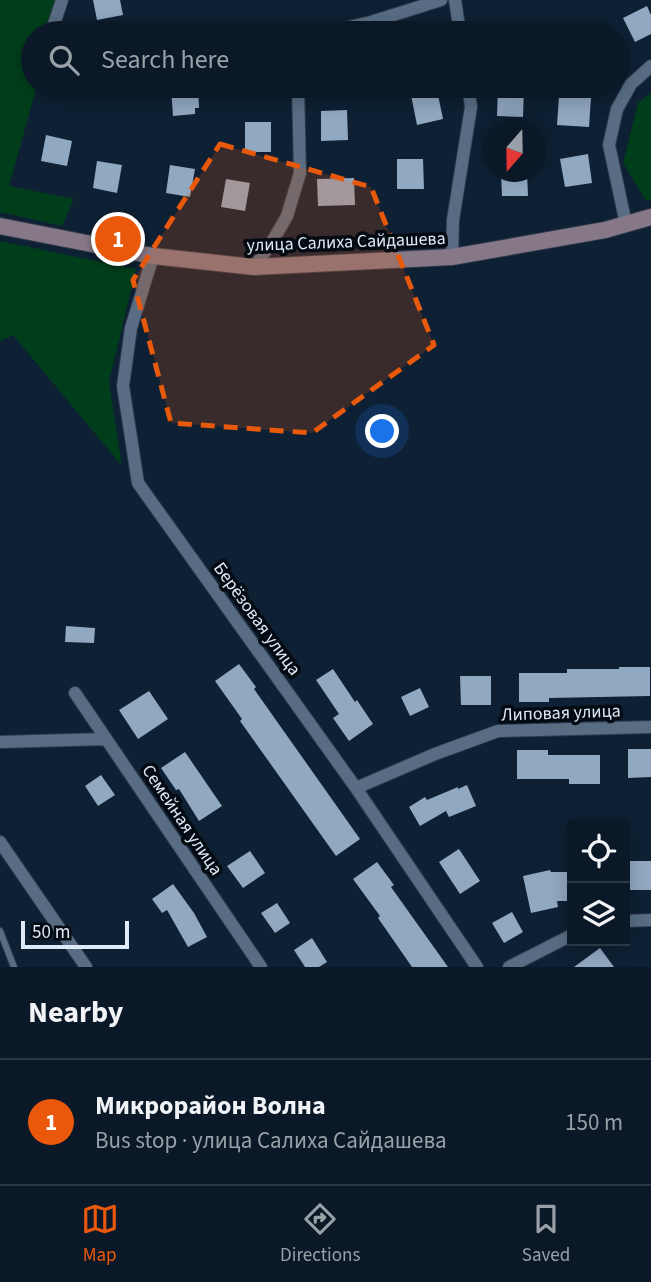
<!DOCTYPE html>
<meta charset="utf-8">
<style>
body{margin:0;font-family:"Source Sans 3",sans-serif;background:#13212f;color:#f1f3f6}
.controls{position:absolute;right:21px;bottom:21px;display:grid;overflow:hidden;border-radius:0px;box-shadow:0 4px 18px #0003}
.controls button{width:63px;height:63px;display:grid;place-items:center;padding:0;border:0;border-bottom:2px solid #2a3744;background:#0a1827;color:#f1f3f6;font:35px sans-serif}
.compass{position:absolute;left:483px;top:119px;width:63px;height:63px;border-radius:50%;background:#0a1827;box-shadow:0 4px 18px #0003;rotate:200deg}
.scale{position:absolute;left:21px;bottom:18px;width:108px;box-sizing:border-box;padding-left:7px;border:4px solid #deeaf8;border-top:0;font-size:19px;line-height:24px;white-space:nowrap;color:#deeaf8;-webkit-text-stroke:5px #040a12;paint-order:stroke}
.you{position:absolute;left:383px;top:432px;width:24px;height:24px;margin:-18px;border:5px solid #fff;border-radius:50%;background:#1a73e8;box-shadow:0 0 0 10px #1a73e833}
.badge{display:grid;place-items:center;width:46px;height:46px;border-radius:50%;background:#ea580c;color:#fff;font-size:23px;font-weight:700}
.pin{position:absolute;translate:-50% -50%;border:4px solid #fff;box-shadow:0 2px 7px #0006}
.list{margin:0;padding:0;list-style:none}
h2{display:flex;justify-content:space-between;align-items:center;height:91px;margin:0;padding:0 28px;font-size:30px}
h2 small{font-size:23px;font-weight:400;color:#99a0a7}
.list li{display:grid;grid-template-columns:46px 1fr auto;gap:21px;align-items:center;box-sizing:border-box;height:126px;padding:0 28px;border-top:2px solid #2a3744}
.list b{display:block;font-size:26px;white-space:nowrap}
.list p{margin:0;font-size:23px;white-space:nowrap;color:#99a0a7}
.list em{font-size:23px;font-style:normal;color:#99a0a7}
.icon{flex:none;width:38px;height:38px;fill:none;stroke:currentColor;stroke-width:2;stroke-linecap:round;stroke-linejoin:round}
.map{position:relative;flex:none;width:651px;height:967px;overflow:hidden}
.search{position:absolute;background:#0a1827;box-shadow:0 4px 18px #0003;left:21px;right:21px;top:21px;height:77px;display:flex;align-items:center;gap:18px;box-sizing:border-box;padding:0 24px;border-radius:38px;color:#99a0a7;font-size:26px}
.sheet{height:217px;background:#0a1827}
nav{display:flex;justify-content:space-around;align-items:center;box-sizing:border-box;height:98px;border-top:2px solid #2a3744;background:#0a1827;font-size:19px;color:#99a0a7}
nav a{display:grid;justify-items:center;gap:4px}
nav .on{color:#ea580c}
.map>svg:first-child{display:block}
.green{fill:#003e1b}
.building{fill:#91a8c1}
.lines{fill:none;stroke-linecap:round;stroke-linejoin:round}
.lane-casing{stroke:#313a4c;stroke-width:8}
.street-casing{stroke:#313a4c;stroke-width:14}
.secondary-casing{stroke:#313a4c;stroke-width:18}
.lane{stroke:#586d84;stroke-width:6}
.street{stroke:#586d84;stroke-width:12}
.secondary{stroke:#867886;stroke-width:16}
.marked{fill:#e8590c;fill-opacity:0.2;stroke:#e8590c;stroke-width:5;stroke-dasharray:14 9;stroke-linejoin:round}
.labels{text-anchor:middle;dominant-baseline:central;stroke-width:7;stroke-linejoin:round;paint-order:stroke}
.street-label{font-size:18px;fill:#deeaf8;stroke:#040a12}
</style>
<div class="map">
<svg width="651" height="967" viewBox="0 0 651 967">
<rect width="100%" height="100%" fill="#0e2034"/>
<!-- green -->
<path class="green" d="M0,0h61l-10,33h-18v53h4l-28,100 65,13 -12,27 -62,-14z
M651,93v107l-5,1 -23,-38 15,-60z
M0,241l136,28 -27,113 13,84 -109,-131 -13,6z"/>
<!-- building -->
<path class="building" d="M93,0h27l3,15 -26,5z
M647,6l4,9v19l-16,8 -12,-24z
M522,21l1,12h-25v-11z
M179,86h19l1,22h-4v6l-22,2 -2,-28 8,-1z
M498,86h26l-1,31 -26,-1z
M437,90l6,29 -26,6 -6,-30z
M559,96l32,2 -2,29 -32,-2z
M347,110l1,30 -27,1v-30z
M245,122h26v30h-26z
M46,135l26,6 -5,25 -26,-5z
M588,154l4,29 -27,4 -5,-28z
M397,159h26l1,30h-27z
M97,161l25,4 -5,28 -24,-5z
M170,165l25,4 -5,28 -24,-4z
M501,172h26l1,24h-26z
M354,178l1,27 -37,1 -1,-27z
M226,179l24,4 -5,28 -24,-4z
M66,626l29,2 -1,15 -29,-1z
M239,664l17,23 -2,2 106,150 -24,17 -96,-135 2,-2 -27,-38z
M619,667h31v29l-101,2v4h-30v-29h48v-4h52z
M333,669l22,33 2,-2 16,24 -24,17 -16,-23 6,-4 -23,-34z
M460,676h31v29h-30z
M420,688l9,19 -19,9 -9,-19z
M149,691l19,28 -30,20 -19,-29z
M628,749h23v28l-23,1z
M517,750h31v5h52v29h-31v-5h-52z
M185,752l37,54 -23,15 -20,-32 -3,1 -15,-22z
M101,775l14,20 -17,11 -13,-20z
M467,785l9,21 -27,11 -3,-6 -26,15 -11,-19 16,-10 2,3 31,-13v2z
M459,849l21,32 -20,13 -21,-32z
M250,851l15,22 -22,15 -16,-22z
M630,861h21v29h-21z
M377,862l17,23 -3,2 57,80h-36l-34,-49 2,-2 -27,-37z
M550,870l1,2h21v29h-15l1,6 -27,6 -8,-37z
M173,884l21,29 13,24 -19,10 -21,-37 -5,3 -10,-14z
M277,903l13,20 -15,10 -14,-20z
M512,912l11,20 -19,11 -12,-20z
M312,938l15,24 -8,5h-14l-11,-17z
M600,948l14,19h-40z"/>
<g class="lines">
<defs>
<path id="lane" d="M0,931l14,36"/>
<path id="street" d="M455,0l5,33
M51,33l11,-33
M322,33l49,-11 70,-22
M626,224l-17,-79 8,-36 14,-25 20,-18
M153,256l-22,72 -8,58 15,97 218,305 121,179
M452,257l1,-37 18,-113 -3,-21
M254,267l18,-25 15,-26 13,-43 -2,-87
M75,693l186,274
M0,742l105,-3
M356,788l79,-34 63,-23 153,-4
M0,842l86,125
M625,921l26,-1
M509,967l63,-32"/>
<path id="secondary" d="M0,226l153,30 101,11 198,-10 153,-27 46,-13"/>
</defs>
<!-- lane casing -->
<use href="#lane" class="lane-casing"/>
<!-- street casing -->
<use href="#street" class="street-casing"/>
<!-- secondary casing -->
<use href="#secondary" class="secondary-casing"/>
<!-- lane -->
<use href="#lane" class="lane"/>
<!-- street -->
<use href="#street" class="street"/>
<!-- secondary -->
<use href="#secondary" class="secondary"/>
</g>
<!-- marked area -->
<path class="marked" d="M220,144l151,43 63,158 -122,88 -141,-10 -38,-143z"/>
<g class="labels">
<!-- street labels -->
<g class="street-label">
<text transform="translate(346 242) rotate(-2)">улица Салиха Сайдашева</text>
<text transform="translate(257 619) rotate(54)">Берёзовая улица</text>
<text transform="translate(561 713) rotate(-2)">Липовая улица</text>
<text transform="translate(182 820) rotate(56)">Семейная улица</text>
</g>
</g>
</svg>
<div class="controls">
<button><svg class="icon" aria-label="locate" viewBox="0 0 24 24"><circle cx="12" cy="12" r="6"/><path d="M12 2v4M12 18v4M2 12h4M18 12h4"/></svg></button>
<button><svg class="icon" aria-label="layers" viewBox="0 0 24 24"><path d="M12 4l9 5-9 5-9-5zM3 14l9 5 9-5"/></svg></button>
</div>
<svg class="compass" viewBox="-18 -18 36 36"><path d="M0-13l5 13h-10z" fill="#e53935"/><path d="M0 13l5-13h-10z" fill="#99a0a7"/></svg>
<div class="scale">50 m</div>
<div class="you"></div>
<div class="pin badge" style="left:118px;top:239px">1</div>
<div class="search"><svg class="icon" aria-label="search" viewBox="0 0 24 24"><circle cx="10" cy="10" r="6"/><path d="M15 15l6 6"/></svg>Search here</div>
</div>
<section class="sheet">
<h2>Nearby<small></small></h2>
<ul class="list">
<li><span class="badge">1</span><div><b>Микрорайон Волна</b><p>Bus stop · улица Салиха Сайдашева</p></div><em>150 m</em></li>
</ul>
</section>
<nav>
<a class="on"><svg class="icon" aria-label="map" viewBox="0 0 24 24"><path d="M3 6l6-2 6 2 6-2v14l-6 2-6-2-6 2zM9 4v14M15 6v14"/></svg>Map</a>
<a><svg class="icon" aria-label="directions" viewBox="0 0 24 24"><path d="M12 3l9 9-9 9-9-9zM9 14v-3h6M13 9l2 2-2 2"/></svg>Directions</a>
<a><svg class="icon" aria-label="saved" viewBox="0 0 24 24"><path d="M7 4h10v16l-5-4-5 4z"/></svg>Saved</a>
</nav>
